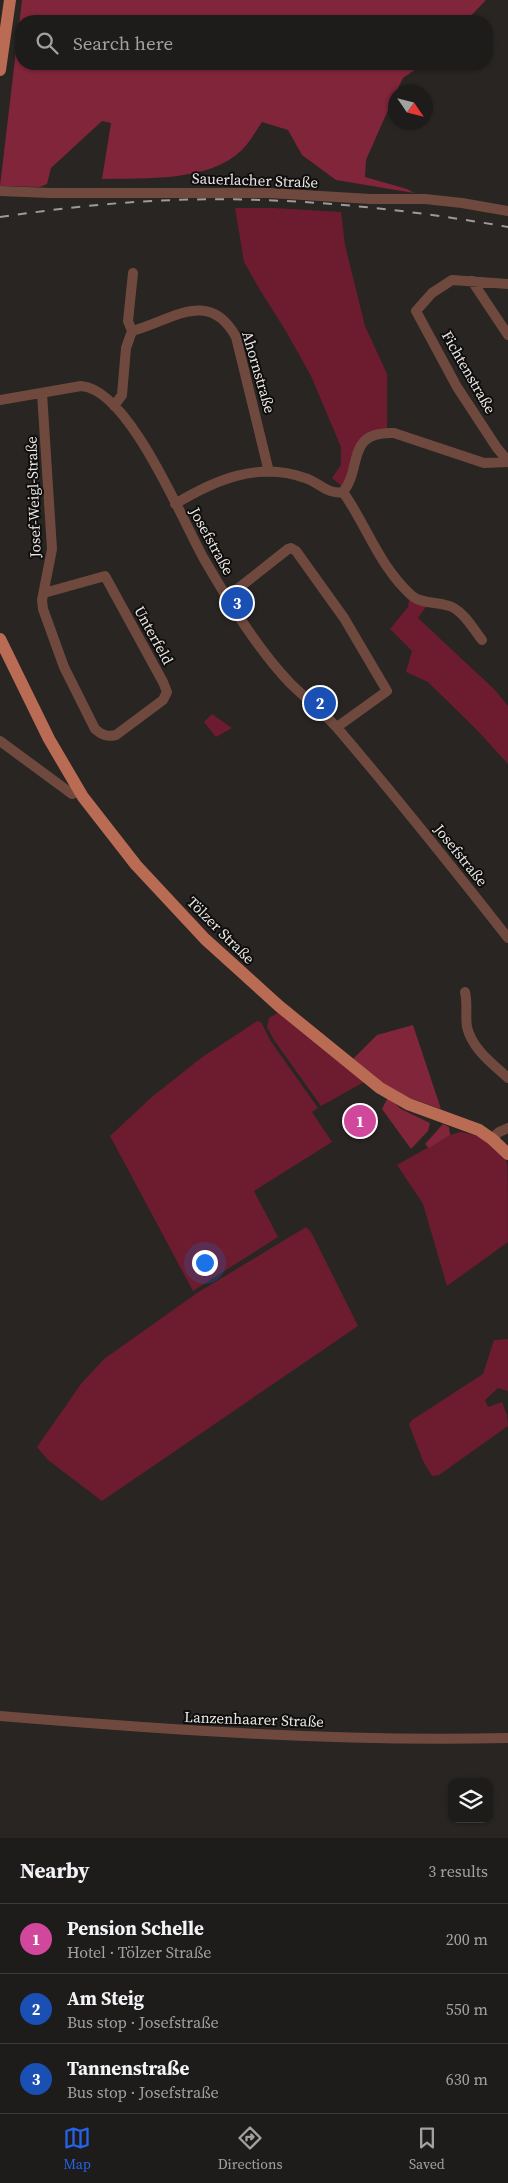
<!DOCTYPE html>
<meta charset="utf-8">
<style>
body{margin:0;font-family:"Source Serif 4",serif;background:#2b2927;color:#f1f3f6}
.controls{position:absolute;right:15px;bottom:15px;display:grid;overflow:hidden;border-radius:10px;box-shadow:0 1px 4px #0004}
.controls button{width:45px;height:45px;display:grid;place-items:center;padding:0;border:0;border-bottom:1px solid #3c3a39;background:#1e1c1a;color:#f1f3f6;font:25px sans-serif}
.compass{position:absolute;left:388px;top:85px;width:45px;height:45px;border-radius:50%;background:#1e1c1a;box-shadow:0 1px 4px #0004;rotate:125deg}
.you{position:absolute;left:204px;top:1262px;width:18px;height:18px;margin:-12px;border:4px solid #fff;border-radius:50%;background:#1a73e8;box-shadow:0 0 0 8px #1a73e833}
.badge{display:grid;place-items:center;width:32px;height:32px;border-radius:50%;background:#2563eb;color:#fff;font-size:16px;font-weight:700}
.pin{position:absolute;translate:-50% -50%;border:2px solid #fff;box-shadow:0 1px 5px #0006}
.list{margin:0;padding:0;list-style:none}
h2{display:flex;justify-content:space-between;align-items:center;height:65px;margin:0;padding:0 20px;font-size:21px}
h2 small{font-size:16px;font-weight:400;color:#a1a1a2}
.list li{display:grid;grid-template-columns:32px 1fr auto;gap:15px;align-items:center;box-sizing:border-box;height:70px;padding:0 20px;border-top:1px solid #3c3a39}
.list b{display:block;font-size:19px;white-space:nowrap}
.list p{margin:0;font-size:16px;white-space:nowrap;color:#a1a1a2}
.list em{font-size:16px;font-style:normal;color:#a1a1a2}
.icon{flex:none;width:28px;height:28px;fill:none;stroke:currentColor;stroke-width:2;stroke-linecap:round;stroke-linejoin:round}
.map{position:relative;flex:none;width:508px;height:1838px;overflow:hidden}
.search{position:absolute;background:#1e1c1a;box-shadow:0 1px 4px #0004;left:15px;right:15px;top:15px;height:55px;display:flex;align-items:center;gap:12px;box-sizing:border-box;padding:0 18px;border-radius:20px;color:#a1a1a2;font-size:19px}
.sheet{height:275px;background:#1e1c1a}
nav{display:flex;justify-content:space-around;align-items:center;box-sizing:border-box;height:70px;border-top:1px solid #3c3a39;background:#1e1c1a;font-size:14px;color:#a1a1a2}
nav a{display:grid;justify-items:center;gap:2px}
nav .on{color:#2563eb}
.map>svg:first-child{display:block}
.green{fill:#6d1c2f}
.forest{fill:#81253a}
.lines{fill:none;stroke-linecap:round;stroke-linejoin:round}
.minor{stroke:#70493e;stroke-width:10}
.major{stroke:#ba6b53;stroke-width:12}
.rail{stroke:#9d9b98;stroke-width:2;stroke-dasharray:9 9;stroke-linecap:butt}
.labels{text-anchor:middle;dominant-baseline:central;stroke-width:4;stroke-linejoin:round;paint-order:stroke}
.street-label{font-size:15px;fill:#e9e7e5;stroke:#0f0e0d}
</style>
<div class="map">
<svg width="508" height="1838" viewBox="0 0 508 1838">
<rect width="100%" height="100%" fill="#282522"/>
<!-- green -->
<path class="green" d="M235,208h38l68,4 4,33 20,81 22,48v55l-14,4 -29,55 -12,-10 9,-13v-18l-30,-71 -24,-43 -27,-43 -16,-28z
M409,600l19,4 -10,14 77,72 13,16v58l-31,-34 -49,-48 -22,-10 6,-21 -22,-22 18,-22z
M212,714l20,14 -16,9 -12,-15z
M277,1013h6l83,68 -45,25 -47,-66 -7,-13 2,-9z
M257,1021l4,1 9,18 48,68 -6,4 20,30 -78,49 24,46 -85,54 -83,-155 43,-40 48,-38z
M460,1132c18,2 38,12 47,30 1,6 1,68 1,80l-61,44 -24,-82 -26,-39 53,-30z
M306,1227l5,5 47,94 -256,175 -54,-41 -11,-13 44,-63 23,-25 93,-66z
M508,1339v52l-10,-3 -13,12 3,7 14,-5 5,13 1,11 -69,49 -7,1 -9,-15 -14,-37 3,-4 71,-46 11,-34z"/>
<!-- forest -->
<path class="forest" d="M22,0h464l-20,21h-445v43h402l-20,14 -7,14 -30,68 -1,17 42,12 7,4 -78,-13 -34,-25 -14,-25 -26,-8c-6,9 -12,20 -20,28 -33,32 -97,28 -140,29l9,-56 -9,-2 -51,47 -4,16 -7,3 -40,-1z
M413,1025l28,84 -48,-17 -41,-32 25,-25z
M388,1097l13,12 29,14 -2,8 -17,18 -29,-40z
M443,1124l6,3 1,8 -21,13 -4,-4z"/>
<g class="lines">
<!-- minor -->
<path class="minor" d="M0,191l50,2h219l102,6h54l37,4 46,8
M472,281l36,54
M508,284l-56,-4 -20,13 -16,18 41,76 40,61 11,13
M132,331l-4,-10 5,-48
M42,393l10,156 -10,51 1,9 21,58 31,62c7,6 12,8 21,6l47,-35 4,-8 -4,-10 -58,-106 -61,17
M0,400l81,-14c48,3 101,134 123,173 25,43 52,88 86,124 16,16 35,30 49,47 58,68 114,138 169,208
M114,406l8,-11 4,-47 6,-17c39,-10 77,-44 104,6l33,135
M343,492c24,34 36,74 68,103 10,10 31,6 43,13 12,7 20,22 28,32
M343,492c20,-24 2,-61 51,-59l90,30 24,-1
M175,504c40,-24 83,-43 130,-26 14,4 22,17 38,14
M226,598l62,-49 3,-1 5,3 48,67 43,73 -50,36
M0,741l72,53 7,-2
M465,992c3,12 0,23 2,35 5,22 26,37 41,51
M492,1139l7,-7 9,-4
M0,1716c169,14 338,26 508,22"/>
<!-- major -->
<path class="major" d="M0,70l10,-70
M0,639l49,100 34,58 53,68 69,74 74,67 101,82 28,16 71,26 13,9 16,15"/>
<!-- rail -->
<path class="rail" d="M0,217c36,-5 72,-10 109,-13 133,-12 268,0 399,23"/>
</g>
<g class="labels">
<!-- street labels -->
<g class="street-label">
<text transform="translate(255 180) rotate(2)">Sauerlacher Straße</text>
<text transform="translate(259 372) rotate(74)">Ahornstraße</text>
<text transform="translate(469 372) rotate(60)">Fichtenstraße</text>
<text transform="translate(33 497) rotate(-92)">Josef-Weigl-Straße</text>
<text transform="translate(212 541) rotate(61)">Josefstraße</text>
<text transform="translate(154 635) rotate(61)">Unterfeld</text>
<text transform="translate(461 855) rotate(51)">Josefstraße</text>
<text transform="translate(221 930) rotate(45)">Tölzer Straße</text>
<text transform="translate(254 1719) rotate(2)">Lanzenhaarer Straße</text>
</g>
</g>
</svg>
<div class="controls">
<button><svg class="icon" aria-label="layers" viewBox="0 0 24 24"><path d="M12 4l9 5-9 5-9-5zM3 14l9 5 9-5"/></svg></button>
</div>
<svg class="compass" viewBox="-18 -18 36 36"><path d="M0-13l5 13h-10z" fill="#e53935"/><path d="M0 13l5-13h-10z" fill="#a1a1a2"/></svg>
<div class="you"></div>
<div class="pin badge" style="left:360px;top:1121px;background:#d1479c">1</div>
<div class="pin badge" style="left:320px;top:703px;background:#1a4fb4">2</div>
<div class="pin badge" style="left:237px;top:603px;background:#1a4fb4">3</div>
<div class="search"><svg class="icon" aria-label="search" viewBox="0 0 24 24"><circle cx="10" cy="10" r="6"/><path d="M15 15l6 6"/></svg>Search here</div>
</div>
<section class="sheet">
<h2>Nearby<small>3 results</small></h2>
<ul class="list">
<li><span class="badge" style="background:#d1479c">1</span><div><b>Pension Schelle</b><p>Hotel · Tölzer Straße</p></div><em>200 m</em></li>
<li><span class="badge" style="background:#1a4fb4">2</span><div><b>Am Steig</b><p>Bus stop · Josefstraße</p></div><em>550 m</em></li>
<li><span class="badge" style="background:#1a4fb4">3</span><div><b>Tannenstraße</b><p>Bus stop · Josefstraße</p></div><em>630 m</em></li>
</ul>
</section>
<nav>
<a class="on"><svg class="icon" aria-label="map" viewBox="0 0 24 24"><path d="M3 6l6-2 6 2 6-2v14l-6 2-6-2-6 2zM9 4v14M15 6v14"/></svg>Map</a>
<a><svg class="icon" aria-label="directions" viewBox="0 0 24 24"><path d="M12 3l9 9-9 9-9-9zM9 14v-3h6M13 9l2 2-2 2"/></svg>Directions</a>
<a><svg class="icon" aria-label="saved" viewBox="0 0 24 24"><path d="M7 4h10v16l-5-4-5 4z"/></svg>Saved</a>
</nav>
